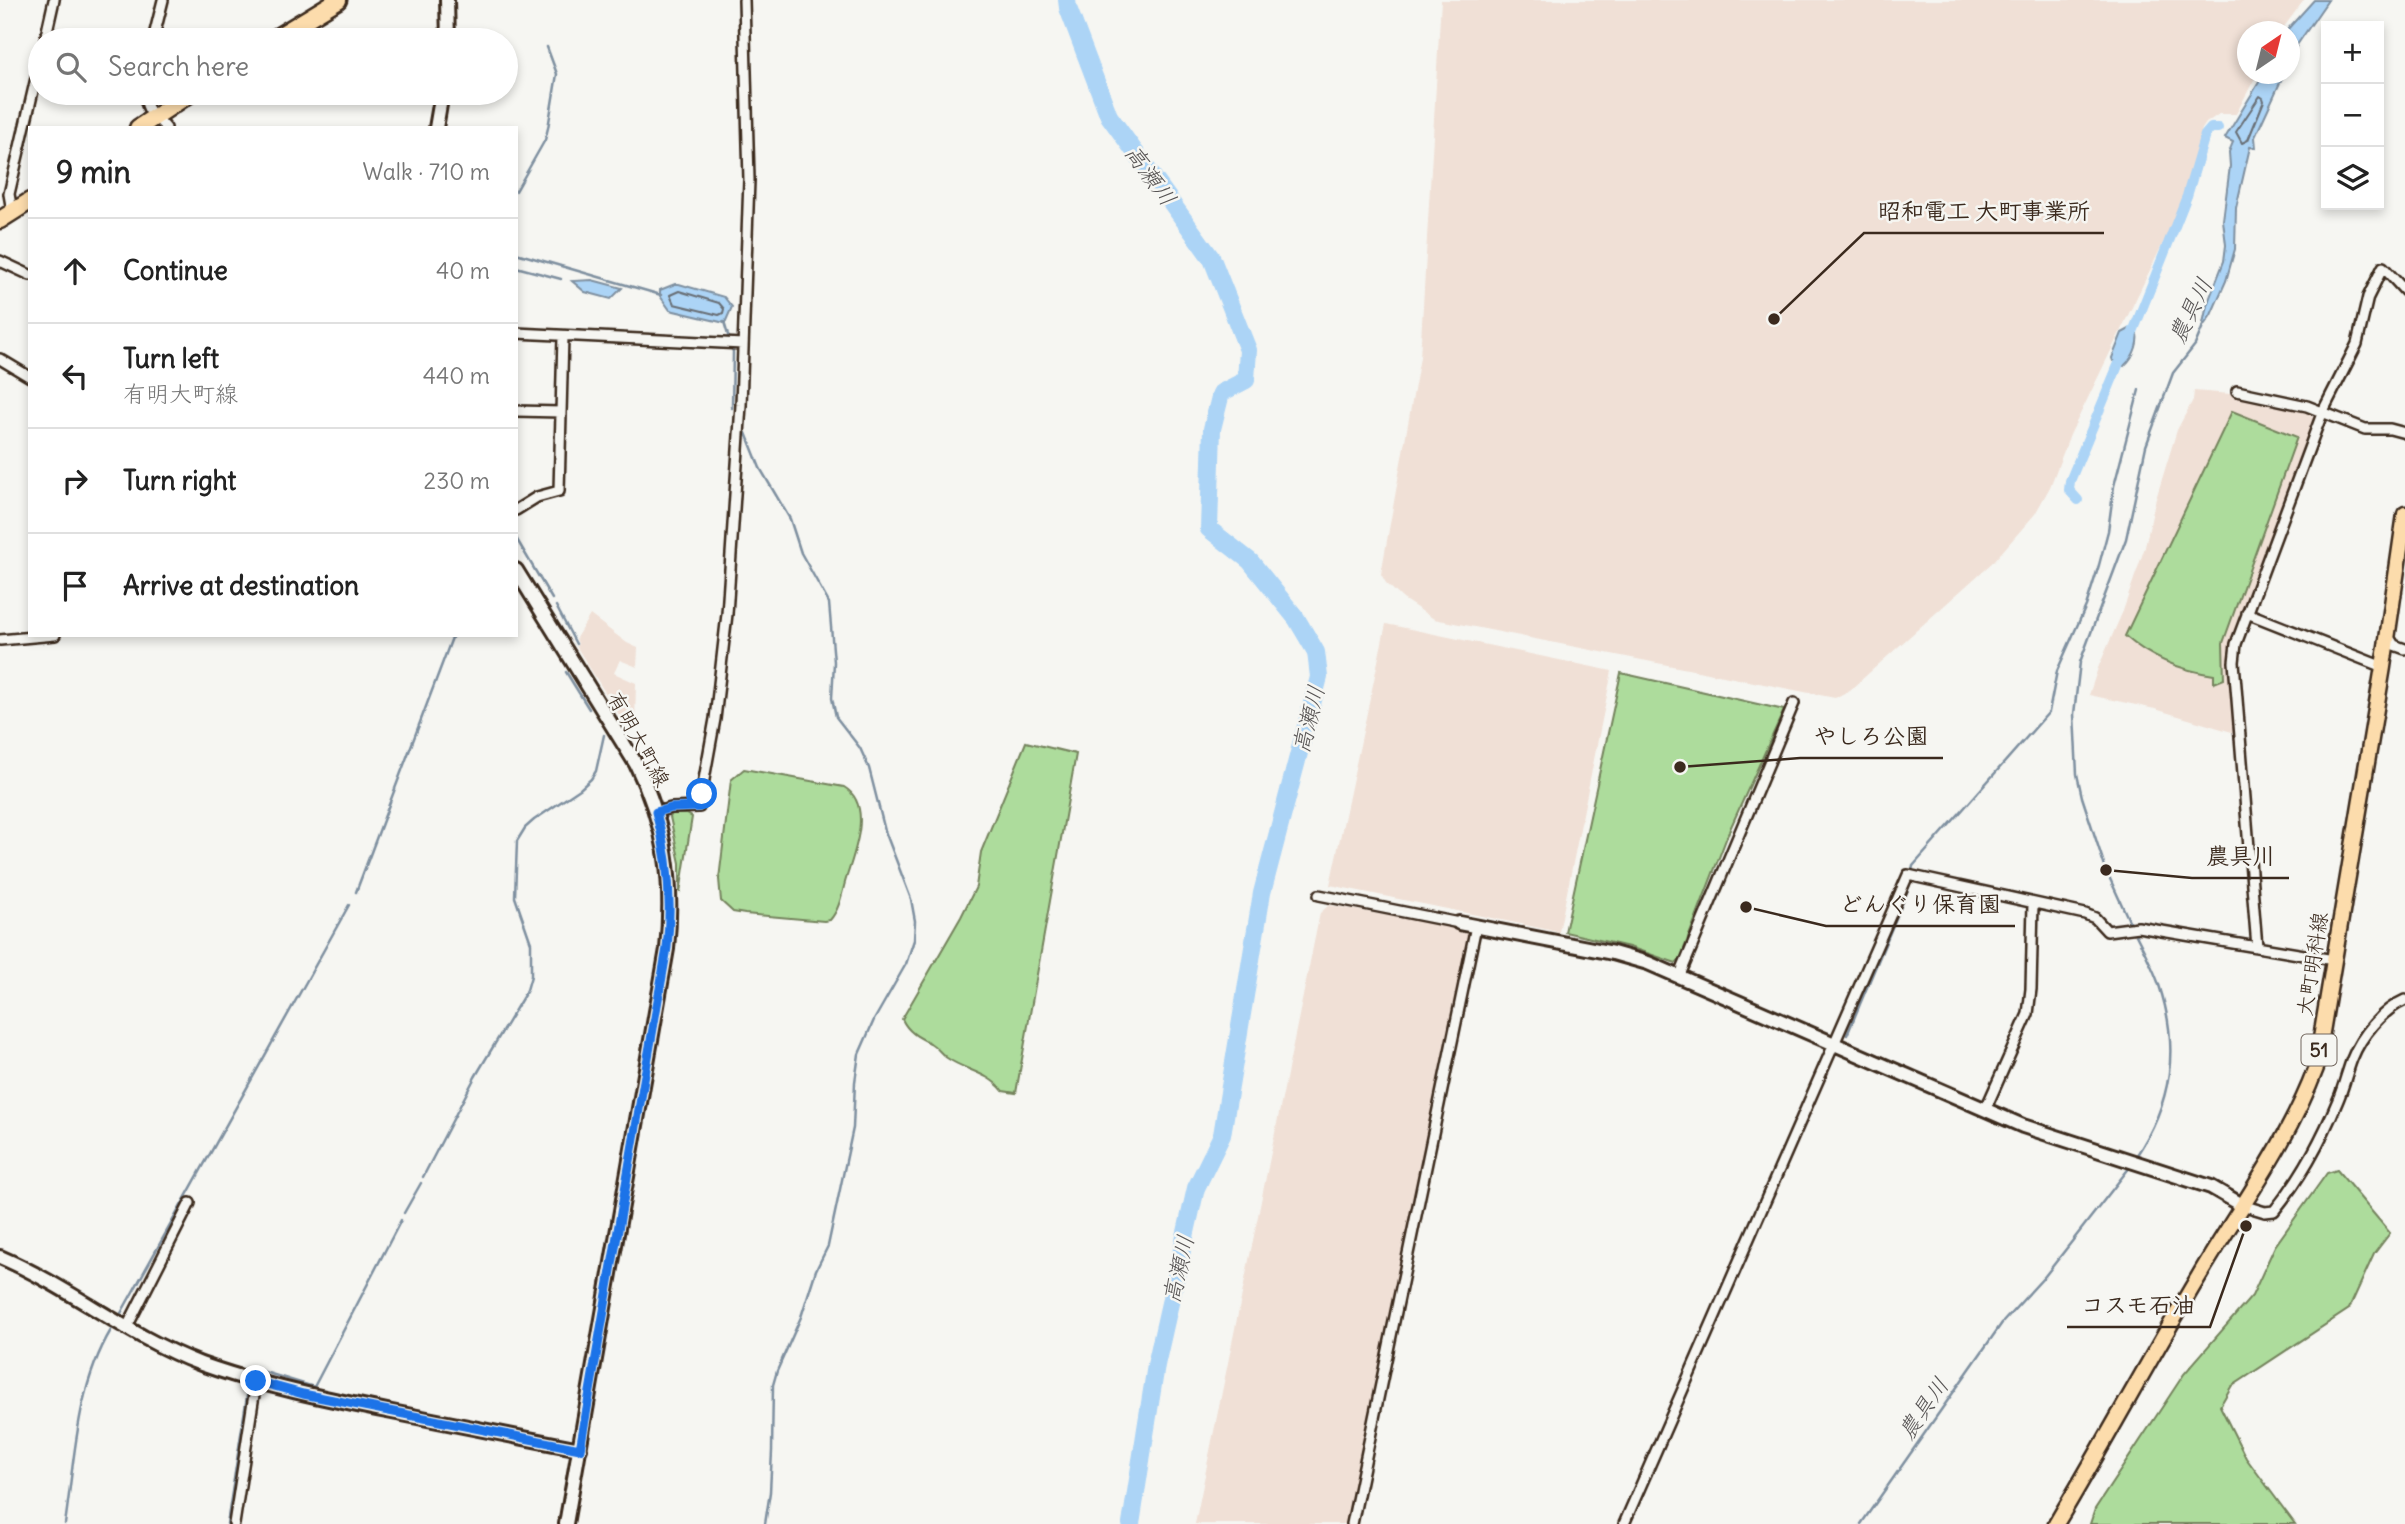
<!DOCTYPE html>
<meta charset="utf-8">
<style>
body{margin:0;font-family:Delius,"Klee One",sans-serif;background:#f6f6f6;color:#222}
.controls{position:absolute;right:21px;top:21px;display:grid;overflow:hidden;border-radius:0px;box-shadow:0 4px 10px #0003}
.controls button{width:63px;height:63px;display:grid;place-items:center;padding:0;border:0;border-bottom:2px solid #e0e0e0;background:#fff;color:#222;font:35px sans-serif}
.compass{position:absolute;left:2237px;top:21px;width:63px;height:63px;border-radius:50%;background:#fff;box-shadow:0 4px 10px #0003;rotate:35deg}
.stop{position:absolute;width:21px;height:21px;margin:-16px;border:5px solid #1a73e8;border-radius:50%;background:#fff}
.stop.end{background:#1a73e8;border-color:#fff;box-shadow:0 2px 7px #0008}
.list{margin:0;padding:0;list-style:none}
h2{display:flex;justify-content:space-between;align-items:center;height:91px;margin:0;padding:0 28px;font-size:30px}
h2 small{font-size:23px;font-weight:400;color:#767676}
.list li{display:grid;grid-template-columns:46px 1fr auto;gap:21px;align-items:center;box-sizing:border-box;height:105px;padding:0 28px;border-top:2px solid #e0e0e0}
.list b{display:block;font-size:26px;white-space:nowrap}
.list p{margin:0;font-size:23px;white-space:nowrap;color:#767676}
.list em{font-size:23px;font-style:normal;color:#767676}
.icon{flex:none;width:38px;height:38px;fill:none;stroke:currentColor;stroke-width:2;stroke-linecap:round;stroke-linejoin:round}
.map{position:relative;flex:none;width:2405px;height:1524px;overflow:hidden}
.search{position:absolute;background:#fff;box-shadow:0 4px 10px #0003;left:28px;top:28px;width:490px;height:77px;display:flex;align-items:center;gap:18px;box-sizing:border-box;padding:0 24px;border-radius:38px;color:#767676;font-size:26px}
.panel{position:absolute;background:#fff;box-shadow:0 4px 10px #0003;left:28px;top:126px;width:490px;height:511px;border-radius:0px}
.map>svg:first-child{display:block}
.built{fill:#f0e0d6}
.green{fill:#addc9c;stroke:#74835d;stroke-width:2}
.water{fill:#acd4f6;stroke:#7f90a0;stroke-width:2}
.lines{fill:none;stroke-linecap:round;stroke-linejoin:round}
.shore{stroke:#686e74;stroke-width:2}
.stream{stroke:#7f90a0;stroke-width:2.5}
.canal{stroke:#acd4f6;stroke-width:10}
.river{stroke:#acd4f6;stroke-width:18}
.street-casing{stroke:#3b2a1e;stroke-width:14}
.secondary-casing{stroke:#3b2a1e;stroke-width:18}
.primary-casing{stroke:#3b2a1e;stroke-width:19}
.highway-casing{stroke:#3b2a1e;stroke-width:21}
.street{stroke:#f6f6f2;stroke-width:9}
.secondary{stroke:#f6f6f2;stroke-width:12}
.primary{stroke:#fcdcac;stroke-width:14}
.highway{stroke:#fcdcac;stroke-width:16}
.route{stroke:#1a73e8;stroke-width:9}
.labels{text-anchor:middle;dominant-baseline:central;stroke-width:5;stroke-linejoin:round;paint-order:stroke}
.shield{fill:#f6f6f2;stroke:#73675e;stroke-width:2}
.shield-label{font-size:19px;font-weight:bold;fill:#3b2a1e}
.street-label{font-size:21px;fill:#3b2a1e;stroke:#f6f6f2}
.water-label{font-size:23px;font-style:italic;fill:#575454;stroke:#f6f6f2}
.leader{fill:none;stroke:#3b2a1e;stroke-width:2.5}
.callout-dot{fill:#3b2a1e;stroke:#f6f6f2;stroke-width:2.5}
.callout-label{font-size:23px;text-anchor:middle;font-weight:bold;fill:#3b2a1e;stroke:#f6f6f2;stroke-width:5;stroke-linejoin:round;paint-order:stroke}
</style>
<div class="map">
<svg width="2405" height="1524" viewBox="0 0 2405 1524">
<rect width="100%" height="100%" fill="#f6f6f2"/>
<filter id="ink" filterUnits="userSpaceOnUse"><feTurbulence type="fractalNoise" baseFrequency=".0143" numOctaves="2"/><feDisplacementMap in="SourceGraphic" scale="14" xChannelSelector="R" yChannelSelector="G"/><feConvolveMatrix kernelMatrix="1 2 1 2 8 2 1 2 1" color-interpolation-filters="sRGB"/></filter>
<g filter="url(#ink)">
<!-- built -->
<path class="built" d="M1441,0h863l-23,31 -33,1v42h9l-21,40h-17l-13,9 -4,6 -19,73 -113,233 -20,52 -15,27 -41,47 -144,129 -15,8 -401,-79 -31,-20 -17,-16 -5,-9 39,-217z
M2194,391l49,4 67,16 5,11 -79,210 -4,50 3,51 -80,-24 -66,-14 9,-27 25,-57 22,-64 10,-45 22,-72 16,-30z
M590,615l37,28 11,5 -1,19 -17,-7 -6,13 22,10 -1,42 -9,1 -50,-80 2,-2 -2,-6z
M1386,624l226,47 -53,261 -229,-47z
M1329,905l139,25 2,6 -120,588h-155l125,-611z"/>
<!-- green -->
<path class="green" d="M2232,411l65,26 -74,206 1,36 -10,4v-8c-34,-5 -63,-16 -89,-39z
M1621,673l163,37 -54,119 -50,130 -4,4 -47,-16 -64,-15z
M1026,742l50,12 -60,339 -13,-2c-15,-19 -37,-20 -56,-33 -6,-4 -10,-11 -17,-15 -12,-6 -22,-11 -28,-24l59,-102 15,-30 5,-35z
M744,769l100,18c30,18 10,66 2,92 -4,13 -6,30 -16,41l-6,1 -79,-7 -12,-2 -12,-11 -2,-22 12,-99z
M672,814h15l5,3 -12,76v-30l-10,-46z
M2337,1170l53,63 -16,21 -25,55 -118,78 -11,19 26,52 49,66h-205l5,-15 89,-135 68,-78 23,-50 52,-73z"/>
<!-- water -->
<path class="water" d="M2314,0h14l-31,45 -7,16v-29l-4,-1z
M2264,74h20l-29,63 1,11 -6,-1 -14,61 -1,41 -9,32 -15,34 -9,13 5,-23 17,-44 2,-16 -3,-25 7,-54 -1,-14 4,-10 -8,-4z
M592,280l30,8 -11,11 -26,-7 -13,-11z
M675,284h4l45,13 8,10 -7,16 -55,-13 -10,-14v-6z
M2135,326c6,14 0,30 -11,40l-11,-5 -1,-3 10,-25z"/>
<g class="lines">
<!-- shore -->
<path class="shore" d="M2260,96l3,2 1,3 -16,39 -6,3 -6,-11z
M679,291l40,12 5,6 -1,4 -4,2 -45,-11 -4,-9z"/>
<!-- stream -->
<path class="stream" d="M516,191l29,-51 3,-12 9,-54 -10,-27
M516,253l145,42
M516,267l45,12
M724,322l9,30 -1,56
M746,433l14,35 30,51 11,34 28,50 5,59 -2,36 4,19 24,31 9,20 16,63 26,68 4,22 -1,19 -8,24 -32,56 -15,34 -4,28 -2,46 -25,118 -12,24 -15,47 -24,54 -4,14 -1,66 -2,41 -5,32
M516,538l36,61
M556,606l20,38
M566,672l23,37
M356,892l97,-257
M2131,925l-25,-55 -24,-73 -5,-23 -3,-60 6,-52 46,-123 20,-93 27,-73 22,-28 8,-19
M2134,931c9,18 19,36 25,54 21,63 13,118 -24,173
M1847,1035l62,-148 4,-21 136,-154 8,-41 29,-65 13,-41 9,-34 6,-45 25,-96
M423,1177l52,-100 52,-87 4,-14v-33l-16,-46 2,-56 8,-13 9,-8 46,-31 11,-10 5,-8 8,-36
M404,1213l17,-30
M120,1315l229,-410
M250,1376l1,-8 63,19 87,-167
M65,1524c10,-66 11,-135 46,-194
M227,1524l22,-141
M1861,1524l141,-201 43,-47 85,-109"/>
<!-- canal -->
<path class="canal" d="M2131,337l56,-141 18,-61 6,-7h7
M2078,500l-9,-10 1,-9 54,-130"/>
<!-- river -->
<path class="river" d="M1067,0l1,8 41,108 103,143 36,91 -2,30 -25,13 -9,36 -3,100 41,32 46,57 20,34 3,25 -57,216 -40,242 -26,53 -40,177 -25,159"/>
<defs>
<path id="street" d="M45,40l9,-40
M153,40l10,-40
M146,93c-2,19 9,21 20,35
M12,211l-3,-17 31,-133
M0,261l30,14
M516,333l227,11
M0,359l30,18
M2237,391l70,15 58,23h25l15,4
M516,411l45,1
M516,510l21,-13 22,-6 4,-155
M2247,613l136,54
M2388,636l6,9 11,4
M0,640l55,-5
M656,812l15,-4 28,-1 16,-88 12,-105 14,-209 8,-225 -5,-180
M1319,895l140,28
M2257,947l-23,-285 2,-18 87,-233 34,-67 11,-47 15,-30 22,24
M1680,975l114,-272
M1986,1108l42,-94 3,-25 2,-86
M2242,1205l23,7 9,-1c27,-33 48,-72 64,-111 6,-14 9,-28 14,-41 9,-23 30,-49 53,-59
M126,1329l64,-126
M234,1524l22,-142
M1352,1524l124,-598
M1624,1524l284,-649 177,39 10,4 12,13 31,-4 196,33"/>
<path id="secondary" d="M447,0l1,40
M436,128l6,-35
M516,570l120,194c30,62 38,116 31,185l-101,575
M1459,923l154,30 35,10 375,163 188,61 31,18
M0,1257c70,30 129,80 201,107 62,22 126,35 191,48 62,12 125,25 188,37"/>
<path id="primary" d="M2056,1524c49,-82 94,-166 143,-248 40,-68 89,-133 117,-208l67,-401 22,-153"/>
<path id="highway" d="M272,40l66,-40
M138,128l53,-35
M0,220l30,-19"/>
</defs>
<!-- street casing -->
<use href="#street" class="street-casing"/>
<!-- secondary casing -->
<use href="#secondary" class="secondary-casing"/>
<!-- primary casing -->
<use href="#primary" class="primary-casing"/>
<!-- highway casing -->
<use href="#highway" class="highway-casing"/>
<!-- street -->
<use href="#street" class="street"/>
<!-- secondary -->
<use href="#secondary" class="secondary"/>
<!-- primary -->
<use href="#primary" class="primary"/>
<!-- highway -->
<use href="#highway" class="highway"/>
</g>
</g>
<g class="lines" filter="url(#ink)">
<!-- route -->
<path class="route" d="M256,1381l47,13 277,55 87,-501c5,-46 2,-90 -11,-136l15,-4 28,-1 3,-13"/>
</g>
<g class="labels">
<!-- shield labels -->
<rect class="shield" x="2301.5" y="1034.5" width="35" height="31" rx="5"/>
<g class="shield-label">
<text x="2319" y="1050">51</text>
</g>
<!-- street labels -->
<g class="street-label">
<text transform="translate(639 739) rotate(61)">有明大町線</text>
<text transform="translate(2312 964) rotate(-81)">大町明科線</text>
</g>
<!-- water labels -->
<g class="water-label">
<text transform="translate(1151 175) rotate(54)">高瀬川</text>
<text transform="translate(2190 310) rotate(-64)">農具川</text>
<text transform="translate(1308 719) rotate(-76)">高瀬川</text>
<text transform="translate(1178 1269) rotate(-77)">高瀬川</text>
<text transform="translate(1923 1408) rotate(-55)">農具川</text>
</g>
</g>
<!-- callouts -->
<path class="leader" d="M1774 319L1864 233H2104M1680 767L1800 758H1943M2106 870L2192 878H2289M1746 907L1826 926H2015M2246 1226L2210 1327H2067"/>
<g class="callout-dot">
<circle cx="1774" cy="319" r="7"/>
<circle cx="1680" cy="767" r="7"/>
<circle cx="2106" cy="870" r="7"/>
<circle cx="1746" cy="907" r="7"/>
<circle cx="2246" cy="1226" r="7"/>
</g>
<g class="callout-label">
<text x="1984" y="219">昭和電工 大町事業所</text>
<text x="1871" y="744">やしろ公園</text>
<text x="2241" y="864">農具川</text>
<text x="1920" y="912">どんぐり保育園</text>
<text x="2138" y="1313">コスモ石油</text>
</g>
</svg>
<div class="controls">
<button>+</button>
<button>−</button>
<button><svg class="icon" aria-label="layers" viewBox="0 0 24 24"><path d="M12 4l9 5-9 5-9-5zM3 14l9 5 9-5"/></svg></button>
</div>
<svg class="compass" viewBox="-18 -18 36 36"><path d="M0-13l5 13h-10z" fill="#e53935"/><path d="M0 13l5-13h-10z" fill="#767676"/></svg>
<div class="stop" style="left:702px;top:794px"></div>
<div class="stop end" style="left:256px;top:1381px"></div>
<div class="search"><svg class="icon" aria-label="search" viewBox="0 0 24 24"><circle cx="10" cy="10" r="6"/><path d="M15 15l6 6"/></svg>Search here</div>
<section class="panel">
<h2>9 min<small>Walk · 710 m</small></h2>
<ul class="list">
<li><svg class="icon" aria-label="ahead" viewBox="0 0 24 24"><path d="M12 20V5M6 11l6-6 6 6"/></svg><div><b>Continue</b></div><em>40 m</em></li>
<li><svg class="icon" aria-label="left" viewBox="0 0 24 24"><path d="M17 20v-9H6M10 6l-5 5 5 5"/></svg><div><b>Turn left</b><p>有明大町線</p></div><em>440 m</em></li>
<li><svg class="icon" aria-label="right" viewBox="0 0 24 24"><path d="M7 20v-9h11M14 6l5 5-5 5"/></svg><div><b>Turn right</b></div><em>230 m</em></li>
<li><svg class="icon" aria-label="arrive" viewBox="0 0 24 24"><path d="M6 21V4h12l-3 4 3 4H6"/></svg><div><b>Arrive at destination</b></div></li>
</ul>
</section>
</div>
